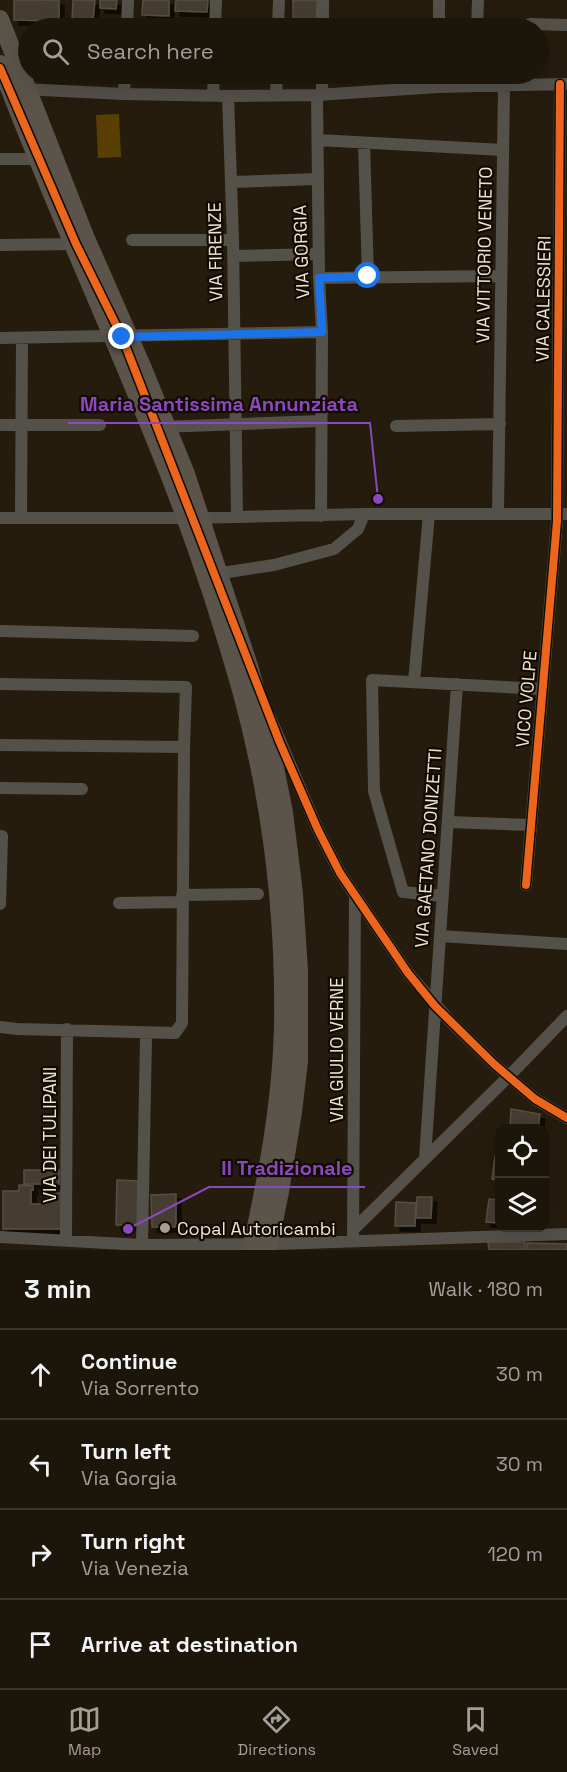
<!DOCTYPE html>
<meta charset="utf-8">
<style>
body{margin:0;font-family:"Space Grotesk",sans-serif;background:#251e13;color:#f1f3f6}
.controls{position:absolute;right:18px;bottom:18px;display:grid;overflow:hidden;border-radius:12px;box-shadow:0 6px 24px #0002}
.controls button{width:54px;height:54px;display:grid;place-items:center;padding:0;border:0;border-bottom:2px solid #3a342b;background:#1c150a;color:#f1f3f6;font:30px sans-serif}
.stop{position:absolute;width:18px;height:18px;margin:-14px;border:4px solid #1a73e8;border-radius:50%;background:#fff}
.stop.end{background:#1a73e8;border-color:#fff;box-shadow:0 2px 6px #0008}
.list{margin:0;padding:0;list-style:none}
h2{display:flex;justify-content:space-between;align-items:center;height:78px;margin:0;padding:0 24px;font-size:26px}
h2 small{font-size:20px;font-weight:400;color:#a09f9c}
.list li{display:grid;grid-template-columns:39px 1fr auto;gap:18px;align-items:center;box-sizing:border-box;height:90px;padding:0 24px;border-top:2px solid #3a342b}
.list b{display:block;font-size:22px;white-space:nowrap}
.list p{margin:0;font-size:20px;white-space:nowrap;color:#a09f9c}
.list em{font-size:20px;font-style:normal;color:#a09f9c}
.icon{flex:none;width:33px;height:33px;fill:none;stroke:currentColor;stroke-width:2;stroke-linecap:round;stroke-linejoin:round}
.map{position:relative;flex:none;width:567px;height:1250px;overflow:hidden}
.search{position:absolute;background:#1c150a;box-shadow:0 6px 24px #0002;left:18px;right:18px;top:18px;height:66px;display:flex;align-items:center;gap:15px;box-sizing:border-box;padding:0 21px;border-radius:33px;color:#a09f9c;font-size:22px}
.sheet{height:438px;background:#1c150a}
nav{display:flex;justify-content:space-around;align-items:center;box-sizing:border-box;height:84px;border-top:2px solid #3a342b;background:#1c150a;font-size:16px;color:#a09f9c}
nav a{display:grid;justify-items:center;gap:3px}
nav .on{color:#a89e8e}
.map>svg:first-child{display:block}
.green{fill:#593f04}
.building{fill:#443d30;stroke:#574f43;stroke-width:1.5;filter:url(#shadow)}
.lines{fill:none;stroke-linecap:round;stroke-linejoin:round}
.minor{stroke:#54514b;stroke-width:12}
.highway-bridge{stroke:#5b544a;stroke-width:18}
.cycleway-casing{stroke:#120b02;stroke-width:11}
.cycleway{stroke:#eb651d;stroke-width:8}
.route{stroke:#1a73e8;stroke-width:8}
.poi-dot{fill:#a89e8e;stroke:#120b02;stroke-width:2}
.labels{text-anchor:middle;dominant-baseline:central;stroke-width:4.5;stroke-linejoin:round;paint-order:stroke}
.street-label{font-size:18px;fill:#eee4d3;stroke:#120b02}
.poi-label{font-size:18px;fill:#eee4d3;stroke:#120b02;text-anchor:start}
.leader{fill:none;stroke:#8c48c2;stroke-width:2}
.callout-dot{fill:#8c48c2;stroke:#120b02;stroke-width:2}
.callout-label{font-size:20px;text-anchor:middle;font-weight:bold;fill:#8c48c2;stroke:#120b02;stroke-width:4.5;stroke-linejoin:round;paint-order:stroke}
</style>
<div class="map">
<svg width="567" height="1250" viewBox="0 0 567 1250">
<defs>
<filter id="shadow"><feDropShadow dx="5" dy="5" stdDeviation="0" flood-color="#0009"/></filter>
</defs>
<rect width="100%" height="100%" fill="#251c0d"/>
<!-- green -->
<path class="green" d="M119,114l2,43 -23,1 -2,-43z"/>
<!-- building -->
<path class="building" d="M14,0h45v21l-45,-1z
M73,0h22l-2,21 -21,-1z
M100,0h17l-1,9 -16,-1z
M143,0h26v16l-27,-1z
M176,0h32l-1,12 -32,-1z
M293,0h24l-1,28h-23z
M99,20l17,1v7h-17z
M511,1109l29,5 -2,14h-28z
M495,1157l5,1v23l-8,-2z
M24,1170h35v14h-35z
M117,1180l22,1 -1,44h-22z
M19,1185l14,1v4h-2v14h16v-11h15v36h-59v-38h16z
M176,1194v33h-24l-1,-32z
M417,1197h15l-1,21h-15z
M489,1199l11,1v23l-14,-1z
M396,1202l20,1 -1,23h-20z
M488,1242h37v8h-36z
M527,1243l40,1v6h-40z"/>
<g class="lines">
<!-- minor -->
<path class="minor" d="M530,24l37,1
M127,28l1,-28
M215,28l1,-28
M278,28l1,-28
M323,28v-28
M439,28v-28
M477,28l1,-28
M22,89l102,5 104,2 89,-1 121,-8 129,-3
M124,94l1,-20
M322,94v-20
M213,95l1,-21
M276,95l1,-21
M317,95l2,183 3,54 -1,184
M228,96l5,144 4,276
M318,140l185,10
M364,143l4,133
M0,159h39
M232,182l85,-3
M132,240h101
M0,245l76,-1
M233,256l86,-2
M319,278l182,-2
M0,338l322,-6
M0,425h100
M396,426l104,-2
M160,427l161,-6
M498,514l6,-428
M0,518h194l170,-4h203
M21,518l1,-180
M215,574l59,-9 60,-16 24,-20 6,-15
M0,631l193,5
M414,682l15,-168
M0,684l186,3 -2,60 -2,276 -7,10 -158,-4 -17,-2
M270,717l48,113 22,43 68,100 41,47 45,44 41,35 32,19
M0,745l184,2
M0,788l82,1
M448,822l83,3
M526,885l31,-364 3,-437
M182,895l76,-1
M443,896l-40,-4 -29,-101 -2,-111 170,9
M119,903l64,-1
M0,904l2,-68
M440,936l127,8
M425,1159l32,-475
M353,1230l156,-154 58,-60
M0,1237l142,8 134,-1 291,-10
M66,1241l1,-212
M353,1241l2,-345
M142,1245l4,-208"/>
<!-- highway-bridge -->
<path class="highway-bridge" d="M0,19l85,217 57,130 44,108 64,195 21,79 13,64 10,82 5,77v90l-6,51 -13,80 -12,58
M0,64c47,126 104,248 154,373 34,82 63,168 87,253 30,109 44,226 42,339 -2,75 -16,148 -32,221"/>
<defs>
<path id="cycleway" d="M0,68l76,176 46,93 158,406 38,87 22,43 68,100 27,33 59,58 41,35 32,19
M526,885l31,-364 3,-437"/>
</defs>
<!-- cycleway casing -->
<use href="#cycleway" class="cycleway-casing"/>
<!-- cycleway -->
<use href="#cycleway" class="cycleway"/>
</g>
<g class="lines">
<!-- route -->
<path class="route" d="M122,337l200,-5 -3,-54 49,-2"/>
</g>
<!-- markers -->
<circle class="poi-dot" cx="165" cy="1228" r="6"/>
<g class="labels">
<!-- street labels -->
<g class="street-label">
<text transform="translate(215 252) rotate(-91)">VIA FIRENZE</text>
<text transform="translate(301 252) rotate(-92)">VIA GORGIA</text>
<text transform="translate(484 255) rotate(-89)">VIA VITTORIO VENETO</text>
<text transform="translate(543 299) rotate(-89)">VIA CALESSIERI</text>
<text transform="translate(526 699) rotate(-85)">VICO VOLPE</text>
<text transform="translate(428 848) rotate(-86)">VIA GAETANO DONIZETTI</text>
<text transform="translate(336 1050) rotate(-90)">VIA GIULIO VERNE</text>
<text transform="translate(49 1135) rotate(-90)">VIA DEI TULIPANI</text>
</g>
<!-- poi labels -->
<g class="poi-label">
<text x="177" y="1228">Copal Autoricambi</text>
</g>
</g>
<!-- callouts -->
<path class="leader" d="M378 499L370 423H68M128 1229L209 1187H365"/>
<g class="callout-dot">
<circle cx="378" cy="499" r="6"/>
<circle cx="128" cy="1229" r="6"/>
</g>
<g class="callout-label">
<text x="219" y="411">Maria Santissima Annunziata</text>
<text x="287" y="1175">Il Tradizionale</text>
</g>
</svg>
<div class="controls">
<button><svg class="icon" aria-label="locate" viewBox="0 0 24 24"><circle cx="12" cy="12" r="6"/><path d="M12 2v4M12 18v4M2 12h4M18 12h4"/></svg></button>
<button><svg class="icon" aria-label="layers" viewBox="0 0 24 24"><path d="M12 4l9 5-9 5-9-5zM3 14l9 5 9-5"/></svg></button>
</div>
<div class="stop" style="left:368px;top:276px"></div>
<div class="stop end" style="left:122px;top:337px"></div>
<div class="search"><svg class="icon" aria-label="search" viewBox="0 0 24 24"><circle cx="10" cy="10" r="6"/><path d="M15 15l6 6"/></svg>Search here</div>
</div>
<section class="sheet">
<h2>3 min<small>Walk · 180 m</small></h2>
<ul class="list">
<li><svg class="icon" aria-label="ahead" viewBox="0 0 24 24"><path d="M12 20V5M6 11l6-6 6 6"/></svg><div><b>Continue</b><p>Via Sorrento</p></div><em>30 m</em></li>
<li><svg class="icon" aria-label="left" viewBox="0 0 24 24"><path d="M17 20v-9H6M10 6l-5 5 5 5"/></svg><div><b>Turn left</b><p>Via Gorgia</p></div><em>30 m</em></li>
<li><svg class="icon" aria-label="right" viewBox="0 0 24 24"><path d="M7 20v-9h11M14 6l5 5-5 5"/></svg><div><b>Turn right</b><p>Via Venezia</p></div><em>120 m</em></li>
<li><svg class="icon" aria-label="arrive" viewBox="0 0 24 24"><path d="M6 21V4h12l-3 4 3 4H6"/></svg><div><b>Arrive at destination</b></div></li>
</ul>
</section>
<nav>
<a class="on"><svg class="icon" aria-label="map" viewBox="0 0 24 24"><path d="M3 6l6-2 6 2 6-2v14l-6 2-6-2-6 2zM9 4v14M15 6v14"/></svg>Map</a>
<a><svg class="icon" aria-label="directions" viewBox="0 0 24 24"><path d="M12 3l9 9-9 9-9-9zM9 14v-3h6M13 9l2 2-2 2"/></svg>Directions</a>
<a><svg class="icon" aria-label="saved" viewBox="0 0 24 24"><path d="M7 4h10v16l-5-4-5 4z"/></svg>Saved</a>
</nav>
